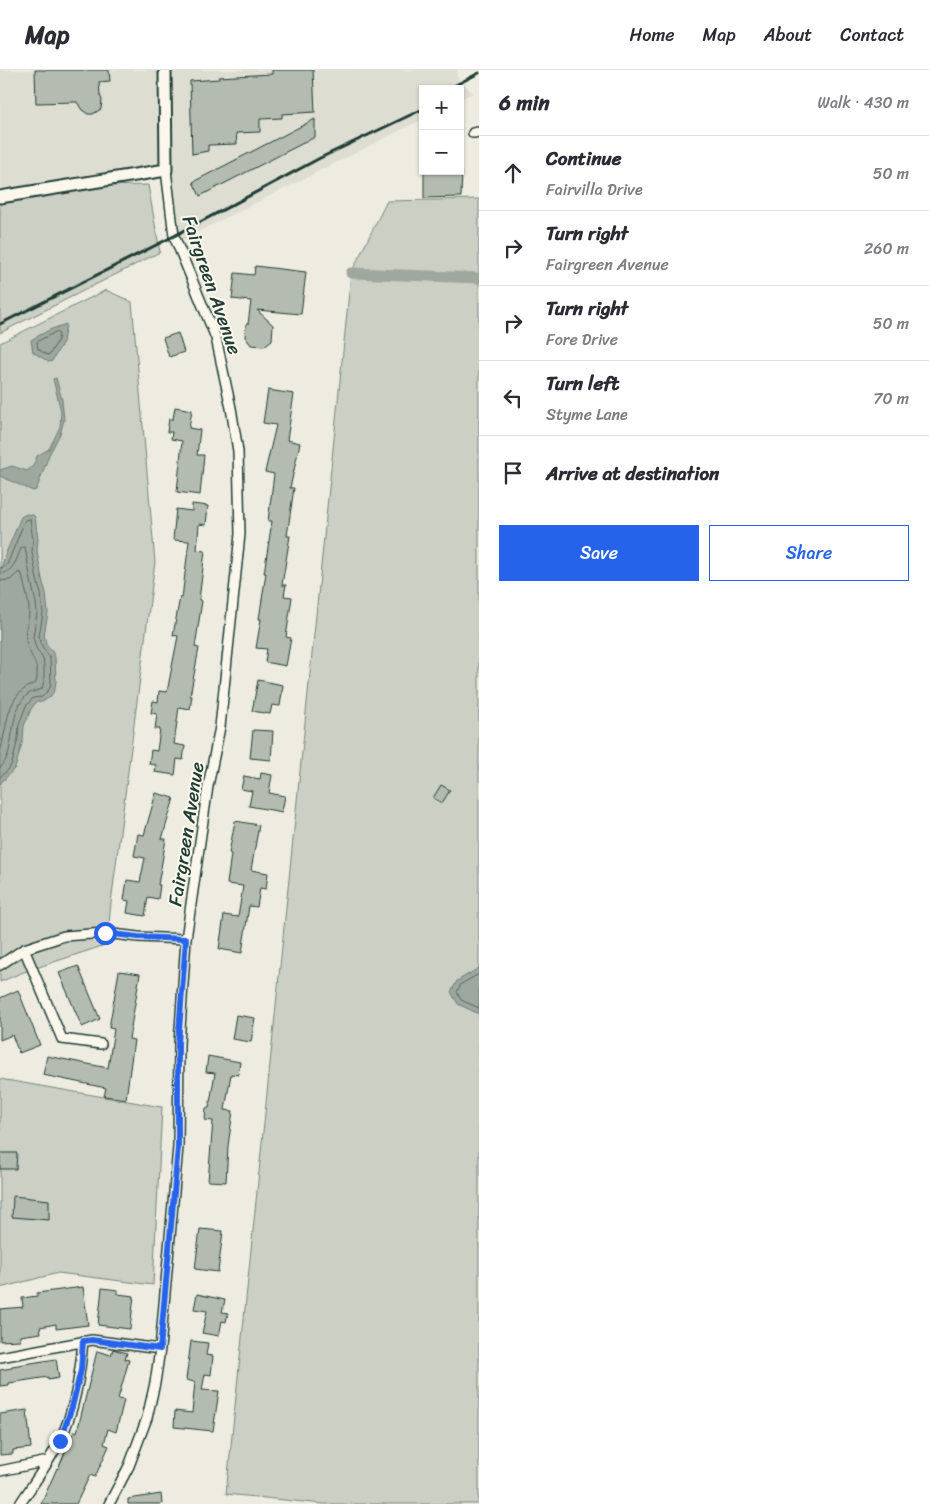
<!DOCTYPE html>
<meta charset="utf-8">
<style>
body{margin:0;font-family:Sriracha,sans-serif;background:#f2f2f3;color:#2b2b33}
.controls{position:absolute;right:15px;top:15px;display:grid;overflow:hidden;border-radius:0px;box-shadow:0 1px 4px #0004}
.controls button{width:45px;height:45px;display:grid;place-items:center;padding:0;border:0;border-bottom:1px solid #e1e1e2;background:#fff;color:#2b2b33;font:25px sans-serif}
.stop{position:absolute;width:15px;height:15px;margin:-11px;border:4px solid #2563eb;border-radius:50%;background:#fff}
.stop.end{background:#2563eb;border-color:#fff;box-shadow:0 1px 5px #0008}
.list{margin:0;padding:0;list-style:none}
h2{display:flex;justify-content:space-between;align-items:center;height:65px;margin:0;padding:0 20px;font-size:21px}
h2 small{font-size:16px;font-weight:400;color:#7c7c81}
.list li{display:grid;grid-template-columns:32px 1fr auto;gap:15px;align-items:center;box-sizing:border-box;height:75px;padding:0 20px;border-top:1px solid #e1e1e2}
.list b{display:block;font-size:19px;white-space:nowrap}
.list p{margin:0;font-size:16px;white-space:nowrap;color:#7c7c81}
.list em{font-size:16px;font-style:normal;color:#7c7c81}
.actions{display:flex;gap:10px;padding:15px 20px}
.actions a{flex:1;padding:11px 0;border:1px solid #2563eb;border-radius:0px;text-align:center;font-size:18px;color:#2563eb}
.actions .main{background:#2563eb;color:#fff}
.icon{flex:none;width:28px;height:28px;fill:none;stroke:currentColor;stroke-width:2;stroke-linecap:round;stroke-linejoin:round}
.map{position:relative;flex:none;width:479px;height:1434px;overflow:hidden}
header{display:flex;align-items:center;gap:30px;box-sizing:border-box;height:70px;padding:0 25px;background:#fff;border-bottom:1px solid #e1e1e2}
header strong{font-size:24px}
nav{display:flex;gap:28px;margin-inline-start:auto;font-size:18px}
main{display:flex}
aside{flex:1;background:#fff}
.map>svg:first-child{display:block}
.built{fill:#ddddd2}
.green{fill:#cbcfc4;stroke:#75867c}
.water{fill:#9fa89f;stroke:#6c7d74}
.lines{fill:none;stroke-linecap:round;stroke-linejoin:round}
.shore{stroke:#52685f;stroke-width:1}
.canal{stroke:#9fa89f;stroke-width:11}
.building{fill:#b4bbb0;stroke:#1f3d34}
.minor-casing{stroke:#1f3d34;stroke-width:12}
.tertiary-casing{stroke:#1f3d34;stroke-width:15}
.minor{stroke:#fbf7ec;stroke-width:9}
.tertiary{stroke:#fbf7ec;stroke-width:11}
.rail{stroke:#1f3d34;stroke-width:3}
.route{stroke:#2563eb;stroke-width:6}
.labels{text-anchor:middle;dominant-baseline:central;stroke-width:4;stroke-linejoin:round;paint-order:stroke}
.street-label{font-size:19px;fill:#1f3d34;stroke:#fbf7ec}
</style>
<header>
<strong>Map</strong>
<nav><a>Home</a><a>Map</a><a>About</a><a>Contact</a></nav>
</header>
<main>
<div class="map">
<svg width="479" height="1434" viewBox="0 0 479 1434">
<rect width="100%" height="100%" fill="#eeece1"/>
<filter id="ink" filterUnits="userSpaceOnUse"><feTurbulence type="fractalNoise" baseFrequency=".02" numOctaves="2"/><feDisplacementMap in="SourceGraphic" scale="10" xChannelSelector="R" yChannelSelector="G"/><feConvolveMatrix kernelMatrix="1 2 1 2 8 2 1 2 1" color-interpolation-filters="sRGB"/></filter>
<g filter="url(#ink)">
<!-- built -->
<path class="built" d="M0,0h159l1,96 -135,21 -25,1z
M171,0h286v7l16,16 -13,6v-10h-37v30l-241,121 -2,-5 -4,-23 -4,-42z"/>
<!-- green -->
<path class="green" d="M148,115l12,67 -160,81v-130l103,-17z
M479,129v1305h-156l-97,-10 125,-1221 36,-72z
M106,220l26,12 23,260 -45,349 -2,33 -87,29 -21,9v-639z
M0,1009l162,28 -9,178 -95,-12 -58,15z"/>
<!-- water -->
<path class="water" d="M66,254l-3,18 -11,19 -3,1 -16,-10 -2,-12 18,-10z
M56,308l6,22 2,20 -4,14 -11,21 -12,33 -1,2 -3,1 -33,-15v-6l12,-4 15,5 6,-5 4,-10 12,-7 11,-22 1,-16 -8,-32z
M26,444l7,1 2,2 3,22 -1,12 5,28 4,14 2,20 -4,22 2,8 7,10 2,4 1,24 -1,8 -5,8 -8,5h-6l-5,7 -7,17 -1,14 -8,28 -15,16v-212l6,-19 15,-36z
M479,898v46l-21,-10 -7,-12 6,-11z"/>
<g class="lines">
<!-- shore -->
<path class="shore" d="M56,262l3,2 -1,6 -8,14 -3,1 -9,-6 -1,-7z
M0,498l4,-1 3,-2 18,-45 5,-1 3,21 -1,12 5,28 4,14 2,19 -4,23 3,10 8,12 1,23 -1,7 -4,5 -4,4 -9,1 -7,8 -7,18 -1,15 -6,24 -3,6 -9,8
M0,504c13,-1 17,-15 21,-26l4,-1 6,34 5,22 1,10 -4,24 3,11 7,11 1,7v14l-2,9c-5,2 -10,2 -15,6 -20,17 -10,58 -27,73
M0,511l10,-1 9,-8 3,2c2,13 7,25 7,38 0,9 -5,17 -3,27 2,18 15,23 10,44 -31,10 -28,43 -36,69
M479,904l-18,10 -4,8 4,8 18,8"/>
<!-- canal -->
<path class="canal" d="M351,203l128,5"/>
</g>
<!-- building -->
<path class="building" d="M35,0h74l1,11 -11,1 1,13 2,5 -1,9 -8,5h-5l-6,-4 -5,-8 -41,1z
M272,0h41l2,42 -33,2v4l-22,1v13l-24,1 1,11 -29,1v6l-16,3 -2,-73 29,-2v-2l53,-3z
M315,49v18l-115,59 -7,-14z
M424,101h38l-1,26 -37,1z
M255,196l51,6 -5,42 -44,-4 16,15 -1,15 -8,6 -13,-1 -6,-8 1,-13h2l3,-23 -19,-2 3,-26 19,2z
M178,263l6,19 -15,5 -6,-19z
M268,320l26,4 -7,46 13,3 -10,45h4l-7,48h3l-8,49h4l-2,11 8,1 -6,40 5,1 -5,28 -21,-4 2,-13 -11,-1 5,-29h-2l7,-46h-2l8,-52h-4l6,-47 -9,-2 11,-47 -13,-2z
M175,337l17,3 -3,18 11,2 -3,25h7l-4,40 -23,-3 5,-51 -11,-2 1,-7h-5l2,-13h4z
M192,434l16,2 -2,19 -7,-1 -2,26 8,1 -6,49 3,1 -7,46 4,1 -9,48h2l-2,13 -11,-2 -5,37 11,2 -2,14 -6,-1 -2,16 -20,-3 1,-7 -7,-1 2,-14 6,1 3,-22h-5l2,-15 -6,-1 2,-12 5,1 1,-11 8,1 11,-56 -5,-1 7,-38 2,1 7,-57 -16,-1 3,-31 16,2z
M258,610l25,5 -3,21 -8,-1 -2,9 -18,-3z
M253,660l20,1 -2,29 -21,-2z
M261,703l11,2 -3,18 16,3 -3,16 -33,-6 3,-15 -11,-2 3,-13 16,3z
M441,715l9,5 -8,13 -9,-5z
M156,723l18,5 -12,41h4l-8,46h2l-2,14 -10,-2 -3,19 -18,-3 2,-12 -5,-1 3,-20 13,2 5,-24 -11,-2 4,-22 6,1z
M235,751l24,4 -8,45 17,3 -2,16 -6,-1 -3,19 -8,-1 -7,47 -23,-4 5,-34 14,2 5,-31 -16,-2 4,-30 -2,-1z
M78,896l22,53 -18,8 -23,-54z
M119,901l21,3 -11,65 5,1 -8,59 -22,-3 2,-8 -63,-13 4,-19 61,12 6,-39 -5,-1z
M18,920l22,55 -21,8 -7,-18 -12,5v-42z
M236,945l19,3 -4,24 -19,-3z
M208,986l32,6 -2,13 -7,-1 -6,36 8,1 -5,35 -2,36 -18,-1 5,-60 -8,-1 1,-12h3l6,-35 -9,-1z
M0,1083h17l-1,16h-16z
M13,1126l36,4v20l-37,-3z
M200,1159l23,2 -5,41 -23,-3z
M83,1217l5,38 -32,4v-5l-16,3 1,6 -21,3v4l-20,1v-32l23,-2 -1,-9 15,-2v-3z
M102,1218l16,2v4l16,2 -4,33 -32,-4z
M197,1224l28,6 -3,12 6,1 -2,9 -4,-1 -3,15 -17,-3 5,-22 -13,-2z
M191,1271l17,2 -2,12 7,1 -2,19 -6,-1 -3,16 17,1 -6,40 -39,-4 1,-16 17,2 3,-31 -9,-2z
M113,1279l14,4 -2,6 4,1 -11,39 6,1 -8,32 -8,-3 -4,15 5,2 -14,31 -5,-2 -14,29h-35l16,-36 1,1 16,-38 3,1 20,-81 14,4z
M56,1289l3,19 -11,2v-3l-39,6v2l-9,1v-16l12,-2v-2z
M27,1340l4,38 -18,2v4l-13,1v-41z
M161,1424l1,10h-34v-5z"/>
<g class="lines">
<defs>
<path id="minor" d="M473,63l6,-1
M24,879l38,90 39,5
M0,895l24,-16 40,-13 41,-3 33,4 48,2
M0,1287l92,-17 68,9
M0,1401l48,-10
M20,1434c13,-20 28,-40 39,-62 16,-31 21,-67 24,-101
M109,1434l20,-38 18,-48 8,-35 5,-34 18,-202 1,-103 7,-105 22,-153 12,-59 20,-193 -2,-83 -7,-43 -15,-70 -42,-102 -8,-66"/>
<path id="tertiary" d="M0,127l166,-27 -1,-100"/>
</defs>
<!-- minor casing -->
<use href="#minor" class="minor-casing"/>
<!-- tertiary casing -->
<use href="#tertiary" class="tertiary-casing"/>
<!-- minor -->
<use href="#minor" class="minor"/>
<!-- tertiary -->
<use href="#tertiary" class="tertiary"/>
<!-- rail -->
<path class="rail" d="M448,19l31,-16
M0,254l174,-88 146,-78 103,-49"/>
</g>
</g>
<g class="lines" filter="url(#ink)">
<!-- route -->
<path class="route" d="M60,1371l12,-34 9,-37 2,-29 9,-1 68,9 16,-179 2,-23v-103l8,-105 -48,-2 -33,-4"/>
</g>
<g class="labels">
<!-- street labels -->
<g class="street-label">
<text transform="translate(212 215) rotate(71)">Fairgreen Avenue</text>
<text transform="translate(186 764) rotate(-81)">Fairgreen Avenue</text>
</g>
</g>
</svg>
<div class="controls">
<button>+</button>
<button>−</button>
</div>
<div class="stop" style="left:105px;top:863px"></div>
<div class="stop end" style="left:60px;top:1371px"></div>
</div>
<aside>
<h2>6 min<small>Walk · 430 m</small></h2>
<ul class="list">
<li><svg class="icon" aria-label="ahead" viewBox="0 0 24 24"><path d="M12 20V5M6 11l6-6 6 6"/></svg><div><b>Continue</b><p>Fairvilla Drive</p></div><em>50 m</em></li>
<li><svg class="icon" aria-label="right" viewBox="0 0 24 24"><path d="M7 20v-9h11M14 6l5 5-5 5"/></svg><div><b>Turn right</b><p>Fairgreen Avenue</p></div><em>260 m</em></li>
<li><svg class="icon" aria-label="right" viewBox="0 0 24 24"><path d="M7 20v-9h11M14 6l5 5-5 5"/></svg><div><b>Turn right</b><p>Fore Drive</p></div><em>50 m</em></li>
<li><svg class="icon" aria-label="left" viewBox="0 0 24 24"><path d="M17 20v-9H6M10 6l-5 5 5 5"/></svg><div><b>Turn left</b><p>Styme Lane</p></div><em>70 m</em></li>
<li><svg class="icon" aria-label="arrive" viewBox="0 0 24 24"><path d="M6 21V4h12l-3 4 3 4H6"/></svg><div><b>Arrive at destination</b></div></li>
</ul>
<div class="actions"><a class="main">Save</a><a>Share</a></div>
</aside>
</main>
